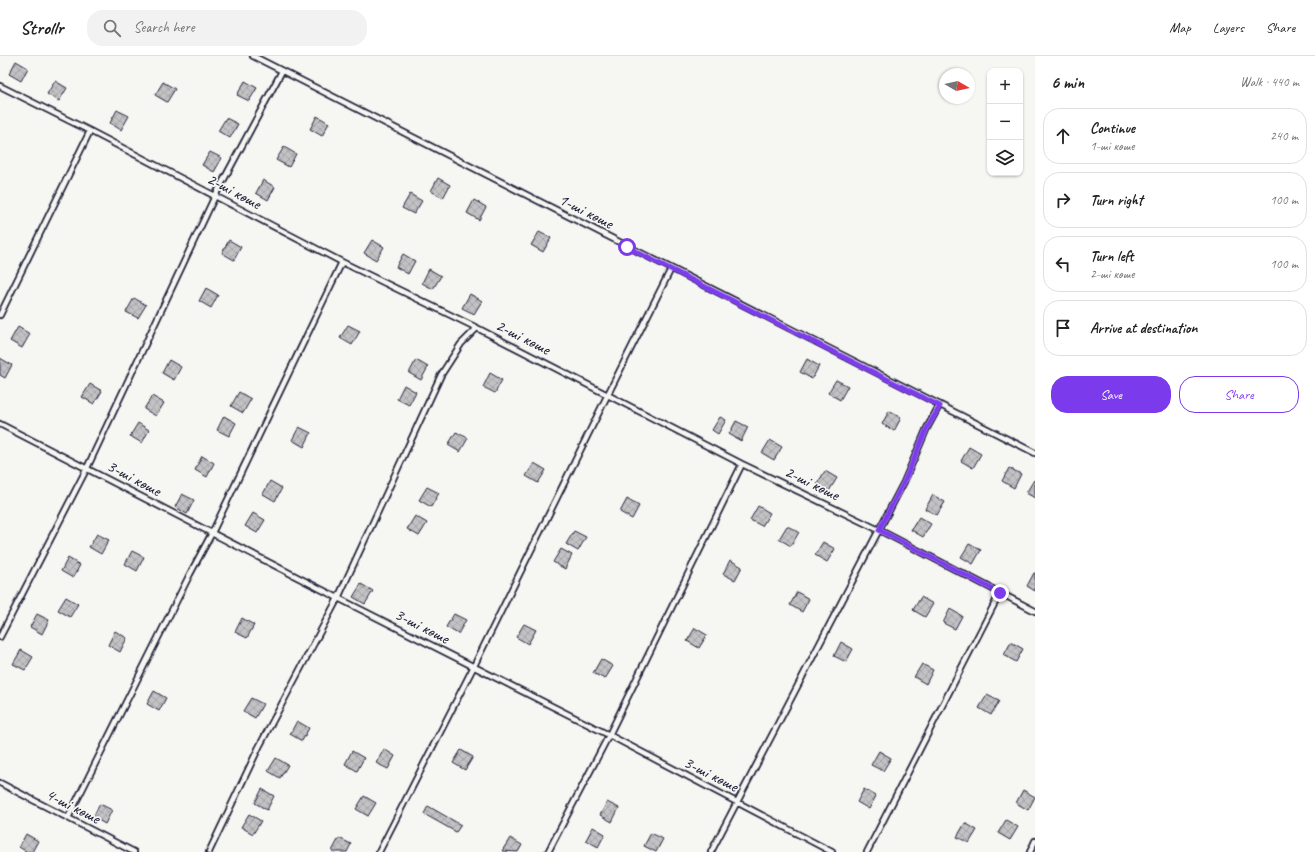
<!DOCTYPE html>
<meta charset="utf-8">
<style>
body{margin:0;font-family:Caveat,sans-serif;background:#f2f2f2;color:#222}
.controls{position:absolute;right:12px;top:12px;display:grid;overflow:hidden;border-radius:8px;box-shadow:0 1px 3px #0004}
.controls button{width:36px;height:36px;display:grid;place-items:center;padding:0;border:0;border-bottom:1px solid #e0e0e0;background:#fff;color:#222;font:20px sans-serif}
.compass{position:absolute;left:939px;top:12px;width:36px;height:36px;border-radius:50%;background:#fff;box-shadow:0 1px 3px #0004;rotate:99deg}
.stop{position:absolute;width:12px;height:12px;margin:-9px;border:3px solid #7c3aed;border-radius:50%;background:#fff}
.stop.end{background:#7c3aed;border-color:#fff;box-shadow:0 1px 4px #0008}
.list{margin:0;padding:0;list-style:none}
h2{display:flex;justify-content:space-between;align-items:center;height:52px;margin:0;padding:0 16px;font-size:17px}
h2 small{font-size:13px;font-weight:400;color:#767676}
.list li{display:grid;grid-template-columns:26px 1fr auto;gap:12px;align-items:center;box-sizing:border-box;height:56px;margin:0 8px 8px;padding:0 8px;border:1px solid #e0e0e0;border-radius:16px}
.list b{display:block;font-size:15px;white-space:nowrap}
.list p{margin:0;font-size:13px;white-space:nowrap;color:#767676}
.list em{font-size:13px;font-style:normal;color:#767676}
.actions{display:flex;gap:8px;padding:12px 16px}
.actions a{flex:1;padding:9px 0;border:1px solid #7c3aed;border-radius:16px;text-align:center;font-size:14px;color:#7c3aed}
.actions .main{background:#7c3aed;color:#fff}
.icon{flex:none;width:22px;height:22px;fill:none;stroke:currentColor;stroke-width:2;stroke-linecap:round;stroke-linejoin:round}
.map{position:relative;flex:none;width:1035px;height:796px;overflow:hidden}
header{display:flex;align-items:center;gap:24px;box-sizing:border-box;height:56px;padding:0 20px;background:#fff;border-bottom:1px solid #e0e0e0}
header strong{font-size:19px}
nav{display:flex;gap:22px;margin-inline-start:auto;font-size:14px}
.search{width:280px;height:36px;background:#f2f2f2;display:flex;align-items:center;gap:10px;box-sizing:border-box;padding:0 14px;border-radius:16px;color:#767676;font-size:15px}
main{display:flex}
aside{flex:1;background:#fff}
.map>svg:first-child{display:block}
.building{fill:url(#building-cross-hatch);stroke:#22223b}
.lines{fill:none;stroke-linecap:round;stroke-linejoin:round}
.lane-casing{stroke:#22223b;stroke-width:8}
.lane{stroke:#f6f6f2;stroke-width:4.5}
.route{stroke:#7c3aed;stroke-width:5}
.labels{text-anchor:middle;dominant-baseline:central;stroke-width:3.5;stroke-linejoin:round;paint-order:stroke}
.street-label{font-size:17px;fill:#22223b;stroke:#f6f6f2}
</style>
<header>
<strong>Strollr</strong>
<div class="search"><svg class="icon" aria-label="search" viewBox="0 0 24 24"><circle cx="10" cy="10" r="6"/><path d="M15 15l6 6"/></svg>Search here</div>
<nav><a>Map</a><a>Layers</a><a>Share</a></nav>
</header>
<main>
<div class="map">
<svg width="1035" height="796" viewBox="0 0 1035 796">
<defs>
<pattern id="building-cross-hatch" width="8" height="8" patternUnits="userSpaceOnUse"><rect width="8" height="8" fill="#c2c2c4"/><path d="M0 0l8 8M0 8l8-8" fill="none" stroke="#a6a6a9"/></pattern>
</defs>
<rect width="100%" height="100%" fill="#f6f6f2"/>
<filter id="ink" filterUnits="userSpaceOnUse"><feTurbulence type="fractalNoise" baseFrequency=".025" numOctaves="2"/><feDisplacementMap in="SourceGraphic" scale="8" xChannelSelector="R" yChannelSelector="G"/><feConvolveMatrix kernelMatrix="1 2 1 2 8 2 1 2 1" color-interpolation-filters="sRGB"/></filter>
<g filter="url(#ink)">
<!-- building -->
<path class="building" d="M16,5l12,7 -7,13 -12,-7z
M55,25l12,7 -8,13 -12,-7z
M245,25l12,7 -8,13 -12,-6z
M163,26l12,7 -8,13 -12,-7z
M117,54l12,6 -8,14 -11,-7z
M317,60l12,7 -7,13 -12,-7z
M226,62l12,6 -8,14 -12,-7z
M284,91l12,7 -7,13 -13,-7z
M210,96l12,6 -8,14 -12,-7z
M438,122l12,7 -7,13 -12,-7z
M263,124l12,7 -7,13 -12,-7z
M410,138l12,7 -8,13 -12,-6z
M474,144l12,7 -7,13 -12,-7z
M539,176l12,6 -8,14 -12,-7z
M229,184l12,7 -7,13 -12,-7z
M372,184l12,7 -8,13 -12,-7z
M403,198l12,7 -7,13 -12,-7z
M429,213l12,7 -8,13 -11,-6z
M206,232l12,7 -7,13 -12,-7z
M470,238l12,7 -8,13 -12,-6z
M134,242l12,7 -8,13 -12,-6z
M348,269l12,6 -8,14 -12,-7z
M18,271l12,7 -8,14 -12,-7z
M0,302l12,7 -7,13 -5,-3z
M807,303l12,7 -7,13 -12,-7z
M169,304l12,7 -7,13 -12,-7z
M416,304l12,7 -7,13 -12,-7z
M490,317l12,7 -7,13 -12,-6z
M836,324l12,6 -8,14 -12,-7z
M90,328l12,7 -8,13 -12,-7z
M404,329l12,7 -7,13 -12,-6z
M239,336l12,7 -8,14 -12,-7z
M152,340l12,7 -8,13 -12,-7z
M889,355l12,7 -7,13 -12,-7z
M224,360l12,7 -7,13 -12,-6z
M720,361l6,3 -8,14 -6,-4z
M736,365l12,6 -7,14 -12,-7z
M138,367l11,7 -7,13 -12,-7z
M299,371l12,6 -7,14 -12,-7z
M456,376l12,6 -8,14 -12,-7z
M770,384l12,7 -8,13 -12,-7z
M969,391l12,7 -8,14 -12,-7z
M202,400l12,7 -7,14 -12,-7z
M534,407l12,7 -8,13 -12,-7z
M1009,412l12,6 -7,14 -12,-7z
M825,415l12,7 -8,13 -12,-7z
M1034,424l1,1v17l-9,-5z
M270,425l12,7 -7,13 -12,-7z
M427,431l12,6 -8,14 -12,-7z
M182,438l12,6 -7,14 -12,-7z
M933,439l12,7 -8,13 -12,-6z
M627,443l12,7 -7,13 -12,-7z
M758,450l12,7 -8,13 -12,-6z
M253,457l12,7 -8,13 -12,-7z
M415,460l12,7 -8,13 -12,-7z
M919,461l12,7 -8,13 -12,-7z
M787,470l12,6 -8,14 -12,-7z
M574,475l12,6 -8,14 -12,-7z
M97,478l12,6 -8,14 -12,-7z
M823,486l12,7 -8,13 -12,-7z
M969,488l12,6 -8,14 -12,-7z
M561,493l11,6 -7,14 -12,-7z
M132,495l12,6 -7,14 -12,-7z
M68,502l12,7 -7,13 -12,-7z
M730,504l12,7 -7,13 -12,-6z
M1034,517h1v18l-8,-5z
M361,528l12,7 -8,13 -12,-7z
M797,536l12,7 -7,13 -12,-7z
M66,541l12,7 -8,13 -12,-7z
M921,541l12,7 -8,13 -12,-7z
M950,553l12,7 -7,13 -12,-6z
M37,558l12,6 -7,14 -12,-7z
M454,558l12,6 -8,14 -12,-7z
M242,562l12,7 -7,13 -12,-6z
M524,568l12,6 -8,14 -12,-7z
M695,572l12,7 -8,13 -12,-7z
M115,575l12,7 -7,14 -12,-7z
M841,586l12,7 -7,13 -12,-6z
M1011,586l12,7 -7,13 -12,-7z
M21,594l12,7 -8,13 -12,-6z
M601,603l12,7 -8,13 -12,-6z
M922,608l11,6 -7,14 -12,-7z
M154,635l12,7 -7,13 -12,-7z
M987,639l12,6 -8,14 -12,-7z
M251,642l12,6 -8,14 -12,-7z
M297,665l12,7 -7,13 -12,-7z
M384,693l11,7 -7,13 -12,-6z
M461,694l12,7 -8,13 -12,-7z
M352,695l12,7 -7,13 -12,-7z
M879,695l12,7 -8,13 -12,-6z
M276,702l12,7 -8,13 -12,-7z
M262,733l12,7 -7,14 -12,-7z
M864,733l12,7 -7,13 -12,-7z
M1023,734l12,7 -7,13 -12,-7z
M364,740l12,7 -8,13 -12,-7z
M607,746l12,6 -7,14 -12,-7z
M100,748l12,6 -7,14 -12,-7z
M428,750l33,19 -5,7 -32,-18z
M249,758l12,7 -8,13 -12,-7z
M1006,764l12,7 -8,13 -12,-7z
M965,767l12,7 -8,13 -12,-6z
M593,771l12,7 -7,13 -12,-7z
M651,777l12,6 -7,13 -12,-6z
M26,778l12,7 -6,11h-5l-8,-5z
M339,782l12,6 -4,8h-13l-2,-1z
M510,782l12,7 -4,7 -16,-1z"/>
<g class="lines">
<defs>
<path id="lane" d="M253,0l782,397
M0,30l90,45 252,131 135,66 265,136 137,66 156,81
M0,259l90,-184
M0,368l338,174 271,137 223,117
M0,581l87,-169 128,-272 67,-125
M0,727l134,69
M68,762l122,-244 22,-41 130,-271
M209,796l50,-105 79,-149 103,-223 20,-31 16,-16
M379,796l95,-186 133,-270 64,-127
M548,796l61,-117 133,-271
M711,796l193,-370 23,-54 12,-22
M867,796l133,-259
M1030,796l5,-11"/>
</defs>
<!-- lane casing -->
<use href="#lane" class="lane-casing"/>
<!-- lane -->
<use href="#lane" class="lane"/>
</g>
</g>
<g class="lines" filter="url(#ink)">
<!-- route -->
<path class="route" d="M627,191l313,159 -13,22 -23,54 -25,48 121,63"/>
</g>
<g class="labels">
<!-- street labels -->
<g class="street-label">
<text transform="translate(234 135) rotate(28)">2-ші көше</text>
<text transform="translate(586 155) rotate(27)">1-ші көше</text>
<text transform="translate(523 281) rotate(27)">2-ші көше</text>
<text transform="translate(134 422) rotate(28)">3-ші көше</text>
<text transform="translate(812 427) rotate(26)">2-ші көше</text>
<text transform="translate(422 570) rotate(27)">3-ші көше</text>
<text transform="translate(711 718) rotate(27)">3-ші көше</text>
<text transform="translate(73 750) rotate(27)">4-ші көше</text>
</g>
</g>
</svg>
<div class="controls">
<button>+</button>
<button>−</button>
<button><svg class="icon" aria-label="layers" viewBox="0 0 24 24"><path d="M12 4l9 5-9 5-9-5zM3 14l9 5 9-5"/></svg></button>
</div>
<svg class="compass" viewBox="-18 -18 36 36"><path d="M0-13l5 13h-10z" fill="#e53935"/><path d="M0 13l5-13h-10z" fill="#767676"/></svg>
<div class="stop" style="left:627px;top:191px"></div>
<div class="stop end" style="left:1000px;top:537px"></div>
</div>
<aside>
<h2>6 min<small>Walk · 440 m</small></h2>
<ul class="list">
<li><svg class="icon" aria-label="ahead" viewBox="0 0 24 24"><path d="M12 20V5M6 11l6-6 6 6"/></svg><div><b>Continue</b><p>1-ші көше</p></div><em>240 m</em></li>
<li><svg class="icon" aria-label="right" viewBox="0 0 24 24"><path d="M7 20v-9h11M14 6l5 5-5 5"/></svg><div><b>Turn right</b></div><em>100 m</em></li>
<li><svg class="icon" aria-label="left" viewBox="0 0 24 24"><path d="M17 20v-9H6M10 6l-5 5 5 5"/></svg><div><b>Turn left</b><p>2-ші көше</p></div><em>100 m</em></li>
<li><svg class="icon" aria-label="arrive" viewBox="0 0 24 24"><path d="M6 21V4h12l-3 4 3 4H6"/></svg><div><b>Arrive at destination</b></div></li>
</ul>
<div class="actions"><a class="main">Save</a><a>Share</a></div>
</aside>
</main>
